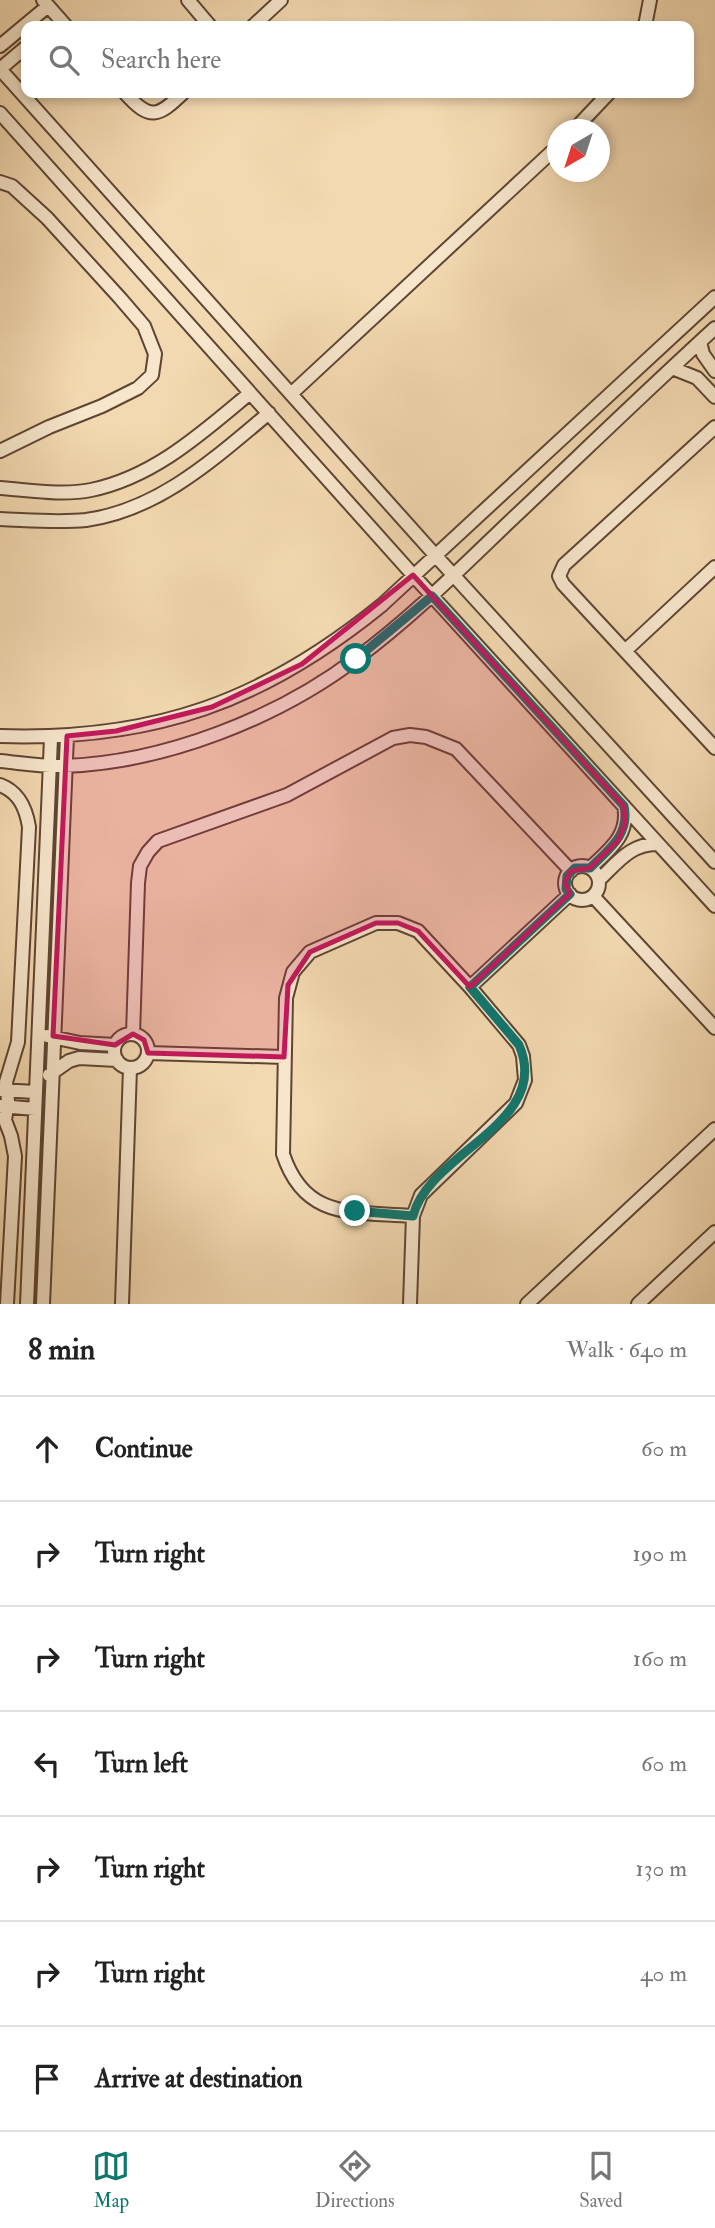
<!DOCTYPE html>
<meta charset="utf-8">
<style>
body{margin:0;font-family:"IM FELL Double Pica",serif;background:#f2f2f2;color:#222}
.compass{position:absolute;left:547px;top:119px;width:63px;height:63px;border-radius:50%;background:#fff;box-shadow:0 4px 10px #0003;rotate:219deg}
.stop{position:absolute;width:21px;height:21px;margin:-16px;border:5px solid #0f766e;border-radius:50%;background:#fff}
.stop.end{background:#0f766e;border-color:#fff;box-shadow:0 2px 7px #0008}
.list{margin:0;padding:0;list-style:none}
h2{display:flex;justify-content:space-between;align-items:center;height:91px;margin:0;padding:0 28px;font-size:30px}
h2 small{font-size:23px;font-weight:400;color:#767676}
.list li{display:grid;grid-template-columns:46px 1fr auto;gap:21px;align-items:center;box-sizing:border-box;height:105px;padding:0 28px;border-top:2px solid #e0e0e0}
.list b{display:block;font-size:26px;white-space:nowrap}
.list em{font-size:23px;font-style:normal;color:#767676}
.icon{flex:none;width:38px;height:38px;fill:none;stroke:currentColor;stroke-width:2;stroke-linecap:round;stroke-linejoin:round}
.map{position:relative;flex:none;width:715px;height:1304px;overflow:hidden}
.search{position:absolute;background:#fff;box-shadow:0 4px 10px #0003;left:21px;right:21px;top:21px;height:77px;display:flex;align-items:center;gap:18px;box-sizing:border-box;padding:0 24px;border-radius:14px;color:#767676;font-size:26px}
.sheet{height:826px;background:#fff}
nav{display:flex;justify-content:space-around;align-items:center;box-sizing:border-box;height:98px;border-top:2px solid #e0e0e0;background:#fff;font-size:19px;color:#767676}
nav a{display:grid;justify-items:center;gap:4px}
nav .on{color:#0f766e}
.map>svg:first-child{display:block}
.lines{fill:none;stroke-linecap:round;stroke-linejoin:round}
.minor-casing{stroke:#5e4533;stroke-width:16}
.minor{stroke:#f7e6cc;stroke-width:12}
.route{stroke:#0f766e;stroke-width:9}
.marked{fill:#c2185b;fill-opacity:0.2;stroke:#c2185b;stroke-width:5;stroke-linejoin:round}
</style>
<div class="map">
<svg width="715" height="1304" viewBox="0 0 715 1304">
<rect width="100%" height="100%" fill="#f3d9b1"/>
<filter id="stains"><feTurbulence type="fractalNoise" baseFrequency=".00286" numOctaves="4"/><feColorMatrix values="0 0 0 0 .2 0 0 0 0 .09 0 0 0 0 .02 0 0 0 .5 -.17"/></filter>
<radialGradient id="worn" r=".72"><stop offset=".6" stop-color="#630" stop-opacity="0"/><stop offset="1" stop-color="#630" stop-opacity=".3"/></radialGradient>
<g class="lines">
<defs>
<path id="minor" d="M43,0l23,26
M188,0l22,26
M253,26l28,-26
M645,26l5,-26
M0,46l48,-40
M0,69l435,486 280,307
M0,69l26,-22
M125,93c25,28 33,24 58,0
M0,113l413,462 302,331
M574,130l35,-37
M0,182l12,4 35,32 73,80 24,28 11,28 -3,21 -14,13 -36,18 -53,21 -49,24
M700,342l3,12 12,17
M672,368l25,10 18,19
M291,394l267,-248
M715,427l-151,138 -5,11 4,8 152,164
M0,488c29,2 62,8 91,2 63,-13 111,-57 159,-97
M0,519c28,1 57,4 86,1 73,-10 129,-62 183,-107
M625,651l90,-84
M0,736c153,5 263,-34 382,-131l333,-308
M0,761c21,2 42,6 63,5 101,-3 215,-48 294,-108 54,-40 102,-88 150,-134 69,-65 138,-132 208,-196
M0,785c19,7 26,23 29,42l-11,215 -12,40 2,19 -3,19 6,16 4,20 -8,148
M565 883a17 17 0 1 1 34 0a17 17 0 1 1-34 0Z
M590,868c19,-18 40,-33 34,-62
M599,880c18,-17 32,-37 59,-36
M593,896l122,132
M470,987l100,-93
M133,1034l5,-151 2,-17 8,-14 10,-11 129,-46 106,-57 17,-3 16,2 30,12 115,122
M114 1051a17 17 0 1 1 34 0a17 17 0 1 1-34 0Z
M47,1036l33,7 35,2
M148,1053l136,4
M49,1075l20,-14 10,-3 38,2
M1,1090l34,2
M0,1106l35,3
M27,1304l24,-566
M43,1304l24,-568
M122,1304l8,-236
M410,1304l3,-88 8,-21 95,-92 9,-23 -2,-24 -4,-11 -49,-58 -52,-56 -20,-8h-22l-66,29 -17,20 -7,26 -3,156c22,67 71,57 130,62
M527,1304l188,-175
M638,1304l77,-72"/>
</defs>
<!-- minor casing -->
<use href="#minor" class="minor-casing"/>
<!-- minor -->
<use href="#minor" class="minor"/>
</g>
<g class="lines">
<!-- route -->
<path class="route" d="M355,1211l58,5c16,-64 140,-93 106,-171l-49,-58 100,-93 -4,-5 1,-13 8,-8h15c19,-19 40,-33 34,-62l-192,-210 -76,63"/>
</g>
<!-- marked area -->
<path class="marked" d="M413,575l211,231 1,18 -7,17 -28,27 -19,3 -6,11 5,12 -100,93 -52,-56 -20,-8h-22l-66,29 -22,33 -4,72 -136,-4 -4,-13 -11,-6 -18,11 -62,-9 14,-300 49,-5 96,-24 90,-43z"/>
<rect width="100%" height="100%" filter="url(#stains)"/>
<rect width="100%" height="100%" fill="url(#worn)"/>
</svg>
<svg class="compass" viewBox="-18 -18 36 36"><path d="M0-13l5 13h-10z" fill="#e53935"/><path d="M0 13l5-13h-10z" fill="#767676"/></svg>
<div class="stop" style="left:356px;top:659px"></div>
<div class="stop end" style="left:355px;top:1211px"></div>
<div class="search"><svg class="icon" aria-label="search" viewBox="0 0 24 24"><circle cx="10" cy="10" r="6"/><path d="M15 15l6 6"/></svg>Search here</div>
</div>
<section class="sheet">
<h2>8 min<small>Walk · 640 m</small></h2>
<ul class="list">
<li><svg class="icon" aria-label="ahead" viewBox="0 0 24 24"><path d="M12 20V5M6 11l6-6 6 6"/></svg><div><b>Continue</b></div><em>60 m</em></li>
<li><svg class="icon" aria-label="right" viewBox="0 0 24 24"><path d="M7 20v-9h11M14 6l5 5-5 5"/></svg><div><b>Turn right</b></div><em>190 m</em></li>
<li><svg class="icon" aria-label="right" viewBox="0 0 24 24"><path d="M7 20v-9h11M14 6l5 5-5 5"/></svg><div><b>Turn right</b></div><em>160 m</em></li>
<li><svg class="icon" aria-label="left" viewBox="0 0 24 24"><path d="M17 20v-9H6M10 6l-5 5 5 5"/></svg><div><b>Turn left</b></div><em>60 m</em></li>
<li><svg class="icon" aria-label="right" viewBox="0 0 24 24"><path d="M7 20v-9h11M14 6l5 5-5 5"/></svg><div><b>Turn right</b></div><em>130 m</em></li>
<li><svg class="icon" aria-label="right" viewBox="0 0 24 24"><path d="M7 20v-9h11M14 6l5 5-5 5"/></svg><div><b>Turn right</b></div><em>40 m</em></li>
<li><svg class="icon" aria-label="arrive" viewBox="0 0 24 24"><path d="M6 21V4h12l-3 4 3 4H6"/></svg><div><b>Arrive at destination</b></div></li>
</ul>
</section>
<nav>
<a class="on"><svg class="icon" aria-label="map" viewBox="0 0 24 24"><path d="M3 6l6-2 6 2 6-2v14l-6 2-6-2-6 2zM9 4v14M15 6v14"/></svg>Map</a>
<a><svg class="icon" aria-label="directions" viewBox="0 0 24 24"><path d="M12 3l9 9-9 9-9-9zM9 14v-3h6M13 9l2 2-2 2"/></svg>Directions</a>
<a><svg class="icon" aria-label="saved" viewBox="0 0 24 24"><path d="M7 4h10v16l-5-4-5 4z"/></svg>Saved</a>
</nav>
